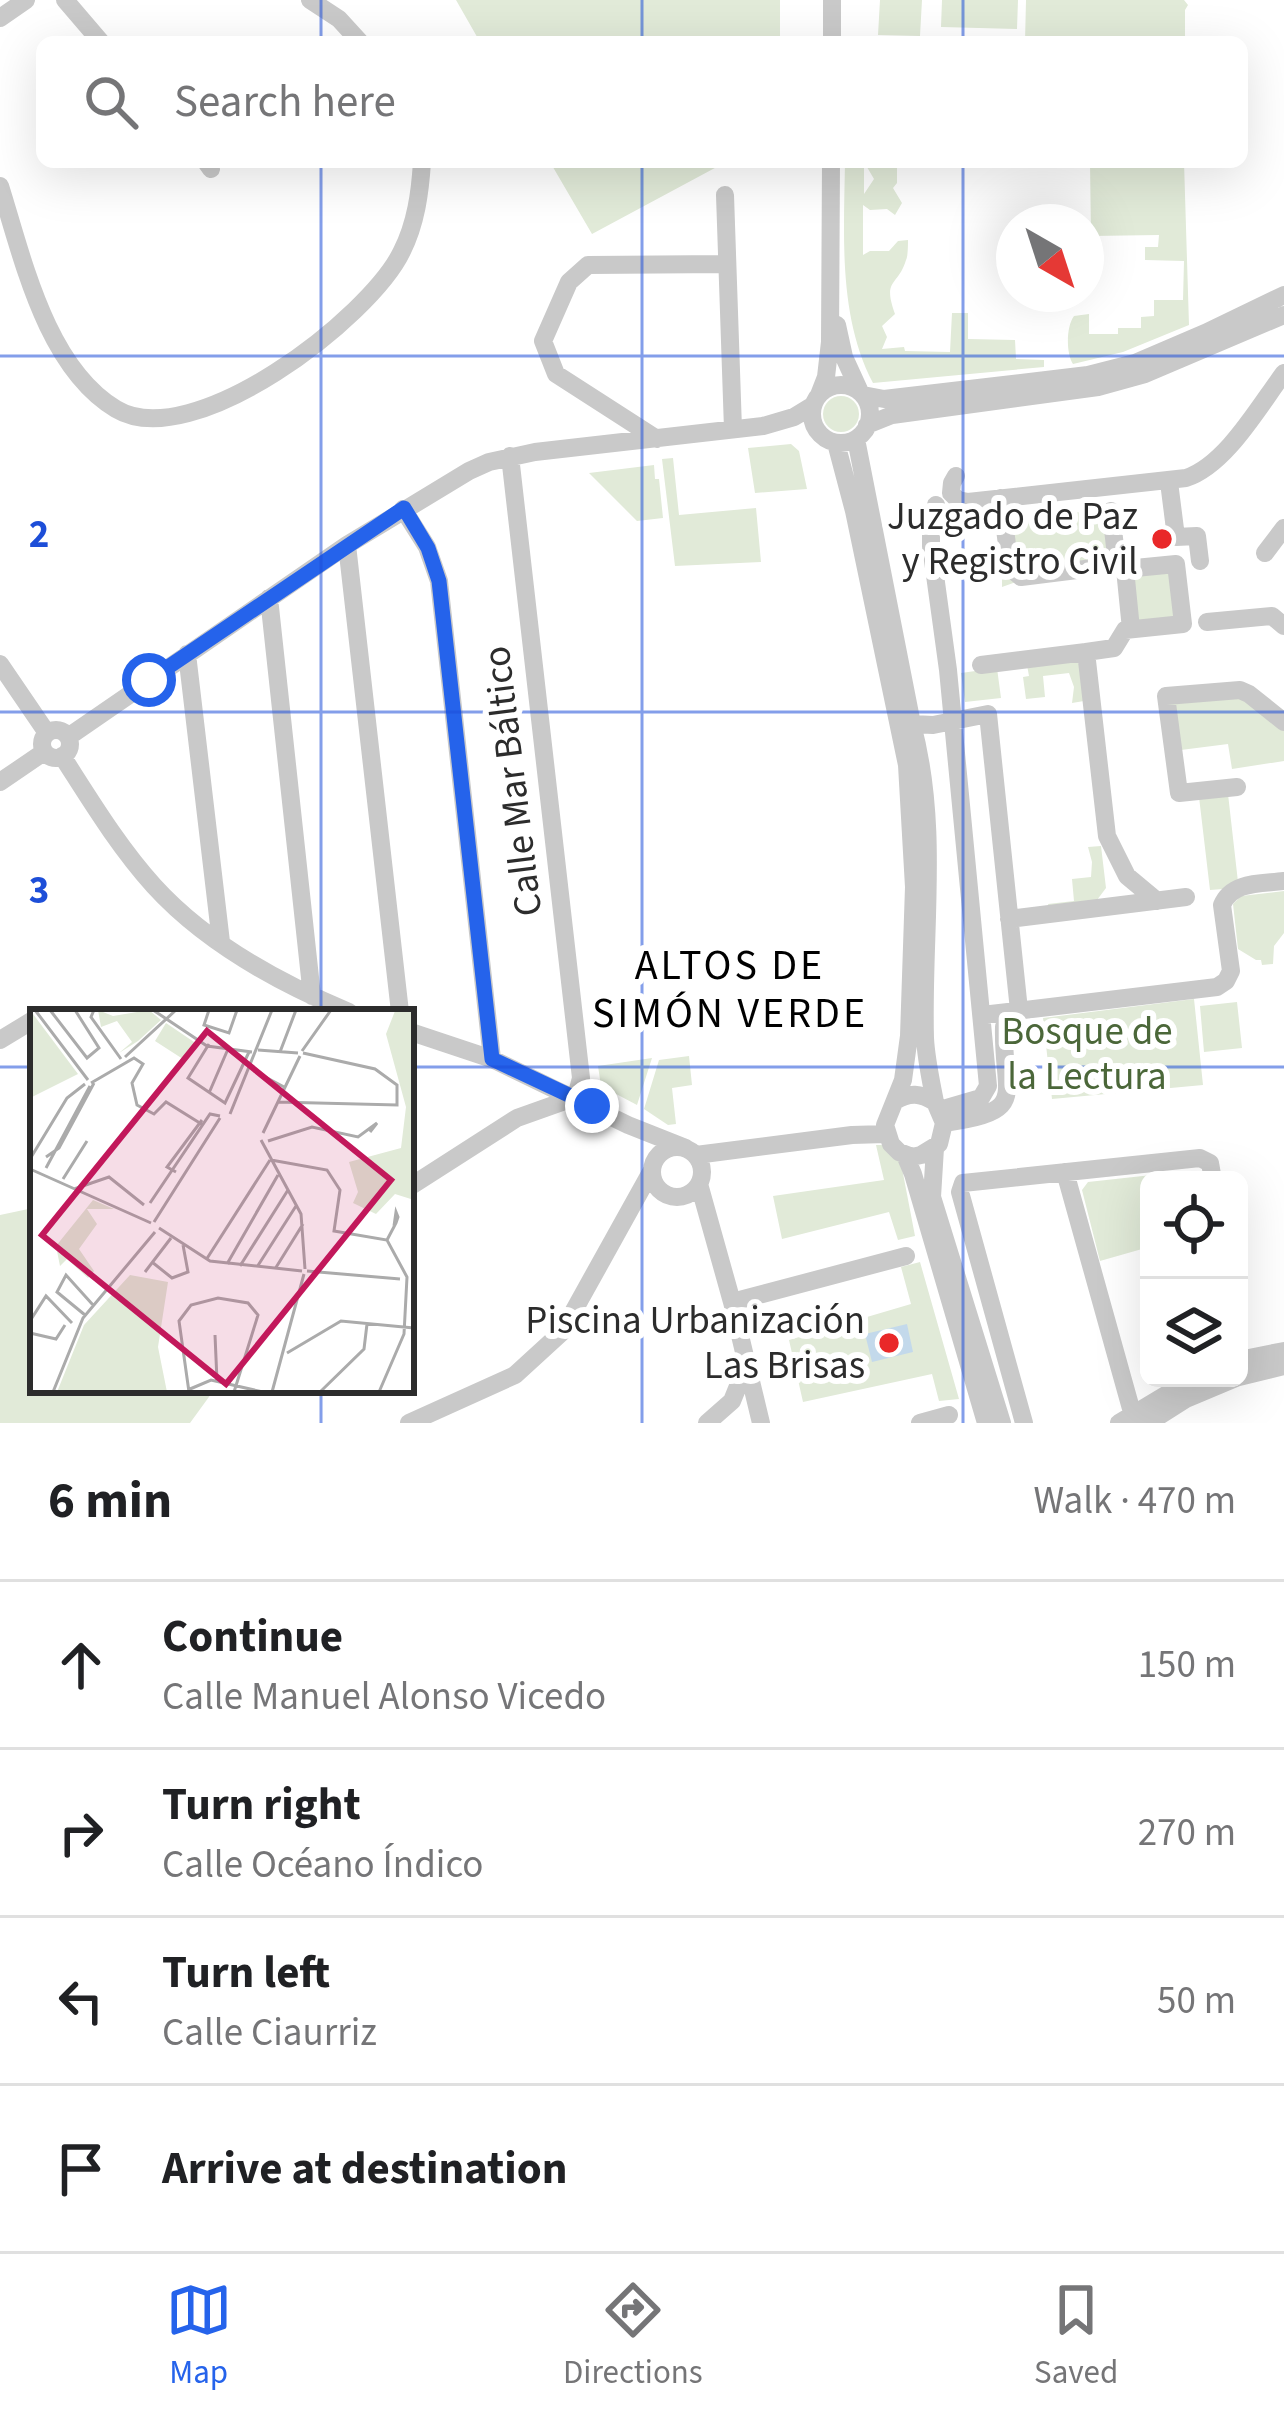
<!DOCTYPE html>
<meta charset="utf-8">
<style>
body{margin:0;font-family:"Source Sans 3",sans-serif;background:#f2f2f2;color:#202124}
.controls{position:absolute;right:36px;bottom:36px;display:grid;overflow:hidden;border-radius:18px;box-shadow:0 12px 48px #0002}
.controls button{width:108px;height:108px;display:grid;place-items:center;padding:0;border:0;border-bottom:3px solid #e0e0e0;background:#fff;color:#202124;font:60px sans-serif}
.compass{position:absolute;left:996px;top:204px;width:108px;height:108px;border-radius:50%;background:#fff;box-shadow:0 12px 48px #0002;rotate:141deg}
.stop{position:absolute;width:36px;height:36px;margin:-27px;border:9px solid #2563eb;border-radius:50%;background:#fff}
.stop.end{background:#2563eb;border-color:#fff;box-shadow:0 3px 12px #0008}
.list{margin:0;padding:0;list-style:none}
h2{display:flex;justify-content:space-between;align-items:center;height:156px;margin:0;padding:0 48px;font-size:51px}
h2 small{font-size:39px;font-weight:400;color:#757577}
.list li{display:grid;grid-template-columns:78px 1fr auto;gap:36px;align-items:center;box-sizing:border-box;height:168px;padding:0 48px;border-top:3px solid #e0e0e0}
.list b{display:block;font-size:45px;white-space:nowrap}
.list p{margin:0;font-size:39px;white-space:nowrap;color:#757577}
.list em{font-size:39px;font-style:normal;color:#757577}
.icon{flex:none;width:66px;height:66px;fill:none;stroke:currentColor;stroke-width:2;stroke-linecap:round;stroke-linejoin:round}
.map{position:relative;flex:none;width:1284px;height:1423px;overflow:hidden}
.search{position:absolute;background:#fff;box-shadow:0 12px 48px #0002;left:36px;right:36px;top:36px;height:132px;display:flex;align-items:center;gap:30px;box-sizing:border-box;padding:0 42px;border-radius:18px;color:#757577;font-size:45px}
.sheet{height:828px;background:#fff}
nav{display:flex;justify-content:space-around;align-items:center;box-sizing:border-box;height:168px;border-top:3px solid #e0e0e0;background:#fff;font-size:33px;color:#757577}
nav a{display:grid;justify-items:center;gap:6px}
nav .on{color:#2563eb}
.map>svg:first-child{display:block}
.green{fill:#e1ead8}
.water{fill:#c3d9eb}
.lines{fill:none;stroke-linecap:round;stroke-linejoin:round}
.minor{stroke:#c9c9c9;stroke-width:18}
.route{stroke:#2563eb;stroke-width:15}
.grid{fill:none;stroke:#1d4ed8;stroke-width:3;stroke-opacity:0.55}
.poi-dot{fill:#e92829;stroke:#fff;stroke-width:4.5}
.labels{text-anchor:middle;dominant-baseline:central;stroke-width:12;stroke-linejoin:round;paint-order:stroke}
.poi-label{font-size:39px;fill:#2c2c2c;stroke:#fff;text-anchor:end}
.street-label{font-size:39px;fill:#2c2c2c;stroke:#fff}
.park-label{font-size:39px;fill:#4b6739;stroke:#fff}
.neighbourhood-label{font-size:42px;letter-spacing:3px;fill:#000;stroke:#fff}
.inset-road{fill:none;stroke:#ababab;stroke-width:3}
.view{fill:#c2185b;fill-opacity:0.15;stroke:#c2185b;stroke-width:6}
.inset-edge{fill:none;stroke:#2c2c2c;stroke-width:6}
.grid-label{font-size:39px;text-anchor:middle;font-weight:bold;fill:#1d4ed8;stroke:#fff;stroke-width:12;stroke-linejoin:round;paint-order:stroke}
</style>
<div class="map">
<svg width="1284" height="1423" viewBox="0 0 1284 1423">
<rect width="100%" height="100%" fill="#fff"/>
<!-- green -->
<path class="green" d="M456,0h324v42h-300z
M880,0h42l-2,36 -42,-1z
M942,0h76l-1,29 -76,-2z
M1026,0h158l4,5 -3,5v32h-160z
M550,162h176l-134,72z
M845,162h19v32l10,-15 -10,-17h33v21l-4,5 9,15 -7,12 -8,-6 -17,1 -7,-5v50l7,-4h19l9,-10 10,-1c0,4 0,17 -2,20 -8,27 -24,18 -11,54l-13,12 5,11 -5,12 22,-2 1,4 45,1 2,-39h16v26l47,1 1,19 28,1v7l-171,16c-35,-67 -29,-147 -28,-221z
M1090,162h94l5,163 -66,27 -50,12c-7,-11 -7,-37 1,-48l15,-2v20h29v-6h23v-11l13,-1v-16h29l1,-39 -39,-1v-13h13l1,-12 -68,1z
M823 414a18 18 0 1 1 36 0a18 18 0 1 1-36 0Z
M791,444l8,7 8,38 -52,4 -7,-45z
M673,458l6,57 77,-7 5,54 -86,4 -13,-107z
M654,465l1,14h4l4,39 -26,3 -48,-48z
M1118,508l5,49 -27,20 -80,5 -14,5v-22h-3l-2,-44z
M1176,564l7,66 -58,6v-67z
M1074,659l7,7 3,35 -12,2 2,-16 -5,-14 -26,3 2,21 -19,2 -3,-22 6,-1 -2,-11z
M997,668l4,30 -36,4 -4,-29z
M1231,689l53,33v39l-52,8 -4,-25 -55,7 -7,-55z
M1228,794l10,88 -15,7 -13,1 -11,-93z
M1101,846l5,42 -12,16 -45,5 -1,-5 26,-3 -2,-22 19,-2 1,-15 -4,-15z
M1284,891v42l-10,13 -1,18 -11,1 -1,-5h-5l-18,-11 -5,-45 8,-8z
M1194,999l9,86 -151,14 -9,-81z
M1237,1002l5,46 -38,4 -4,-46z
M689,1056l3,29 -20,3 4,36 -8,1 -24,-16 15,-49z
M652,1058l-15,47 -36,-19 -3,-20z
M876,1145h9l16,18 14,73 -17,4 -9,-28 -107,27 -9,-43 111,-16z
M1161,1174l1,6h-13v67l-49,14 -18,-71 6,-8z
M33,1208v182h181l-24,33h-190v-208z
M920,1262l39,137 -20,2 -7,-27 -129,28 -14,-62 122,-36 -10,-37z"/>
<!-- water -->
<path class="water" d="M907,1324l6,28 -41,10 -7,-28z"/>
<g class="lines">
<!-- minor -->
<path class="minor" d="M65,0l36,42
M310,0l29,19 21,23
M832,0v42
M0,18l26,-18
M206,162l5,7
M0,186c23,73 46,181 116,223 76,46 254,-91 286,-158 14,-28 18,-58 20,-89
M725,195l8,234
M837,325l7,32 16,35
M812 414a29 29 0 1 1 58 0a29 29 0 1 1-58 0Z
M819,395l7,-18 4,-35 1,-180
M863,395l21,4 204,-24 47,-12 70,-30 79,-38
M867,425l25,-10 206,-28 47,-13 139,-59
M657,439l-101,-65 -13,-33 26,-59 19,-17 139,-1
M856,439l56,285c28,104 10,208 13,314 1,21 6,43 10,64
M836,443l18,68 53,254 7,122 -5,149 -6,44 -18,45 6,19 8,8 13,5 9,-2 18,-11 5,-21 -9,-21c-15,-9 -25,-10 -40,-1
M510,456l71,622 -5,19
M956,476l-4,7 -1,10 7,7 10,2 218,-24c40,-13 73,-72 98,-105
M1169,482l7,55 21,-1 3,25
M1001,498l9,70 11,9 96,-12 -6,-54
M936,505l-5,21v20l17,124 40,416 -7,12 -41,12
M403,509l24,38 12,34 53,478
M347,545l53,467
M1265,553l19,-25
M1117,565l8,4 51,-5 7,60 -58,6 -11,18 -28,4 21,184 20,40 30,25
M1125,569l6,60
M269,598l43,398
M1207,622l65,-6 12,10
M187,654l34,288
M0,664l47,69
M981,665l105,-13
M912,724l21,1 55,-11 31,296
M42 744a14 14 0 1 1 28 0a14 14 0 1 1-28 0Z
M68,737l279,-192 122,-74 20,-9 46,-10 228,-26 31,-9 18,-11
M62,756c29,45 56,90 92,130 51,56 125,97 195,126
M0,782l44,-30
M1237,787l-58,6 -13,-97 74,-6 9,4 35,28
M1009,919l177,-22
M982,1015l235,-28 9,-6 5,-10 -9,-66c10,-24 39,-21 62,-24
M411,1032l81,27 136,66 58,23
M0,1040l33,-20
M944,1123c87,-12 58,-27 60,-96l14,-16
M652 1172a25 25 0 1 1 50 0a25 25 0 1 1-50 0Z
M935,1148l-3,49 70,226
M696,1155l156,-20 33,-1
M905,1155l8,19 73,249
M1065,1172l70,251
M699,1184l33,118 29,121
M411,1186l106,-68 59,-21
M732,1302l174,-46
M1239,1360l45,-9
M1239,1377l45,-11
M409,1423l106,-48 47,-43 90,-162
M707,1423l25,-22 15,-37
M920,1423l29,-8
M1024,1423l-64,-231 3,-9 237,-25 10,5 3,17
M1119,1423l75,-45
M1148,1423l38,-24 50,-21"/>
</g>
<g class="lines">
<!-- route -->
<path class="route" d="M149,680l255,-172 24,40 11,33 53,478 100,47"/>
</g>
<!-- grid -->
<path class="grid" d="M321,0v42M642,0v42M963,0v42M321,162v850M642,162v1261M963,162v1261M0,356h1284M0,712h1284M0,1067h33M411,1067h873M321,1390v33"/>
<!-- markers -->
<g class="poi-dot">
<circle cx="1162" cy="539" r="12"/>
<circle cx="889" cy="1343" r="12"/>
</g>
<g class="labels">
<!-- poi labels -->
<g class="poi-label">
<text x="1138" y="517">Juzgado de Paz<tspan x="1138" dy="45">y Registro Civil</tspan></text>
<text x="865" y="1321">Piscina Urbanización<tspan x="865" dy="45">Las Brisas</tspan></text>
</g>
<!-- street labels -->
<g class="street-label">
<text transform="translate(513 781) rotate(-97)">Calle Mar Báltico</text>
</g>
<!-- park labels -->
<g class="park-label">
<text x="1087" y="1032">Bosque de<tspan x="1087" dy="45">la Lectura</tspan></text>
</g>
<!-- neighbourhood labels -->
<g class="neighbourhood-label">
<text x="730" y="966">ALTOS DE<tspan x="730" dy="48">SIMÓN VERDE</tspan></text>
</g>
</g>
<!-- overview -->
<g transform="translate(30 1009)">
<rect width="384" height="384" fill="#fff"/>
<path d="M0,1l48,64 -48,24zM68,1l15,6 36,-6 12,10 -23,21 -19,12 13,-11 -15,-21 -16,6zM381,1l3,190 -19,-6 -19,20 -23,-11 5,-11 -9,-30 52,-14 5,-41 -20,-73 9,-23zM136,14l31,21 -11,17 -31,-20zM63,191l21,9h-27l10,15 -18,25 15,22 -6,7 -21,-19 -7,7 -4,-20zM100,266l38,7 -10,65 9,45h-110l27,-67z" fill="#e1ead8"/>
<path class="inset-road" d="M5,1l53,70M20,1l37,48 12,-10 -24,-38M64,1l-3,7 30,42M123,1l54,36 45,6M179,1l-5,15 25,8 8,-23M179,35l-21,34 37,25 24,-51M228,41l40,3M272,42l29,-41M250,43l16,-42M95,48l51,-47M224,62l32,17M61,74l43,-25 9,6 -11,19 5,22 17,9 12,-12 37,23M179,84l19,-44M247,93l120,3v-20l-22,-16 -72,-16M200,105l42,-104M233,124l37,-77M231,131l40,74 4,55M238,132l44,-14 46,10 19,-14 -7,9M16,148l13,-9 35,-65M0,150l37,-61 18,-14M241,151l56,10 13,20 -6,41 53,9 20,37 -3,57 -25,58M16,159l44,-82M0,160l121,54M146,163l-9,-5 35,-47M33,170l24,-38M44,180l35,-12 35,28M120,194l60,-89 10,2M124,213l66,-104M129,219l51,33 92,10M357,231l9,-17 2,-6 -2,-5 -2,14M176,251l64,-100M122,253l20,16 16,-6 -5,-27M197,255l51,-89M210,257l48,-76M227,258l39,-61M245,260l28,-45M277,262l93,8M115,263l26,-34M55,306l-28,-23 9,-17 27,30M0,312l16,-25 26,27M0,324l26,6 9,-14M185,326l2,46M257,344l54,-32 73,7M160,380l21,-9 52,12M23,383l30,-74 72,-86M159,383l-10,-71 12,-16 27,-7 30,5 10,12 -24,77M242,383l32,-118M290,383l44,-43 3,-25"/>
<path class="view" d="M177,22l184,149 -165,204 -184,-149z"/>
<rect width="384" height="384" class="inset-edge"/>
</g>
<g class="grid-label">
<text x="39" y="547">2</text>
<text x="39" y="903">3</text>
</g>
</svg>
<div class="controls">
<button><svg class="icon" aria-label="locate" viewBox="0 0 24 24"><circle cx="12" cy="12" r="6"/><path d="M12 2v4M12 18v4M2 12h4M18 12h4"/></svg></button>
<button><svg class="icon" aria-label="layers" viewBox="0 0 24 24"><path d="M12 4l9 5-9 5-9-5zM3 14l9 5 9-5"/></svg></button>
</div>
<svg class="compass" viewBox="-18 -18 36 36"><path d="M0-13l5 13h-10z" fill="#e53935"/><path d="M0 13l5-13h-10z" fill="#757577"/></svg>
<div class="stop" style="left:149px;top:680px"></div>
<div class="stop end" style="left:592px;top:1106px"></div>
<div class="search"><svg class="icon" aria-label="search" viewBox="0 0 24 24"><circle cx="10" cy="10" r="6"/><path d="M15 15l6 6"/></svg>Search here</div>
</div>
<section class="sheet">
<h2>6 min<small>Walk · 470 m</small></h2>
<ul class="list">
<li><svg class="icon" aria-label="ahead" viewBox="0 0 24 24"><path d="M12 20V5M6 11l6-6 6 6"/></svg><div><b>Continue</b><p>Calle Manuel Alonso Vicedo</p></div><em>150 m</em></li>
<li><svg class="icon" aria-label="right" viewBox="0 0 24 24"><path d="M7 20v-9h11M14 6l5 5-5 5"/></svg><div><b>Turn right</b><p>Calle Océano Índico</p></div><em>270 m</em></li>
<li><svg class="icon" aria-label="left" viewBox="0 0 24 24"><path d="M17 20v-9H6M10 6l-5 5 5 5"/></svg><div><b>Turn left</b><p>Calle Ciaurriz</p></div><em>50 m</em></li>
<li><svg class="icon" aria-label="arrive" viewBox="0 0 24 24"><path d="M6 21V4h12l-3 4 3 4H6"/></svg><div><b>Arrive at destination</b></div></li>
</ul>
</section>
<nav>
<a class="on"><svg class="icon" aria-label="map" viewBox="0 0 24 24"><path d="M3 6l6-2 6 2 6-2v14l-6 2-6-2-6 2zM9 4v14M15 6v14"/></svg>Map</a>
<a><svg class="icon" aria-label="directions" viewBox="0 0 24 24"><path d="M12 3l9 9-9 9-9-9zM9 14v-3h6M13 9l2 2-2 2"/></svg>Directions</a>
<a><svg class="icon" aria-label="saved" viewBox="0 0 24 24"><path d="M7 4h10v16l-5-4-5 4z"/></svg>Saved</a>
</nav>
